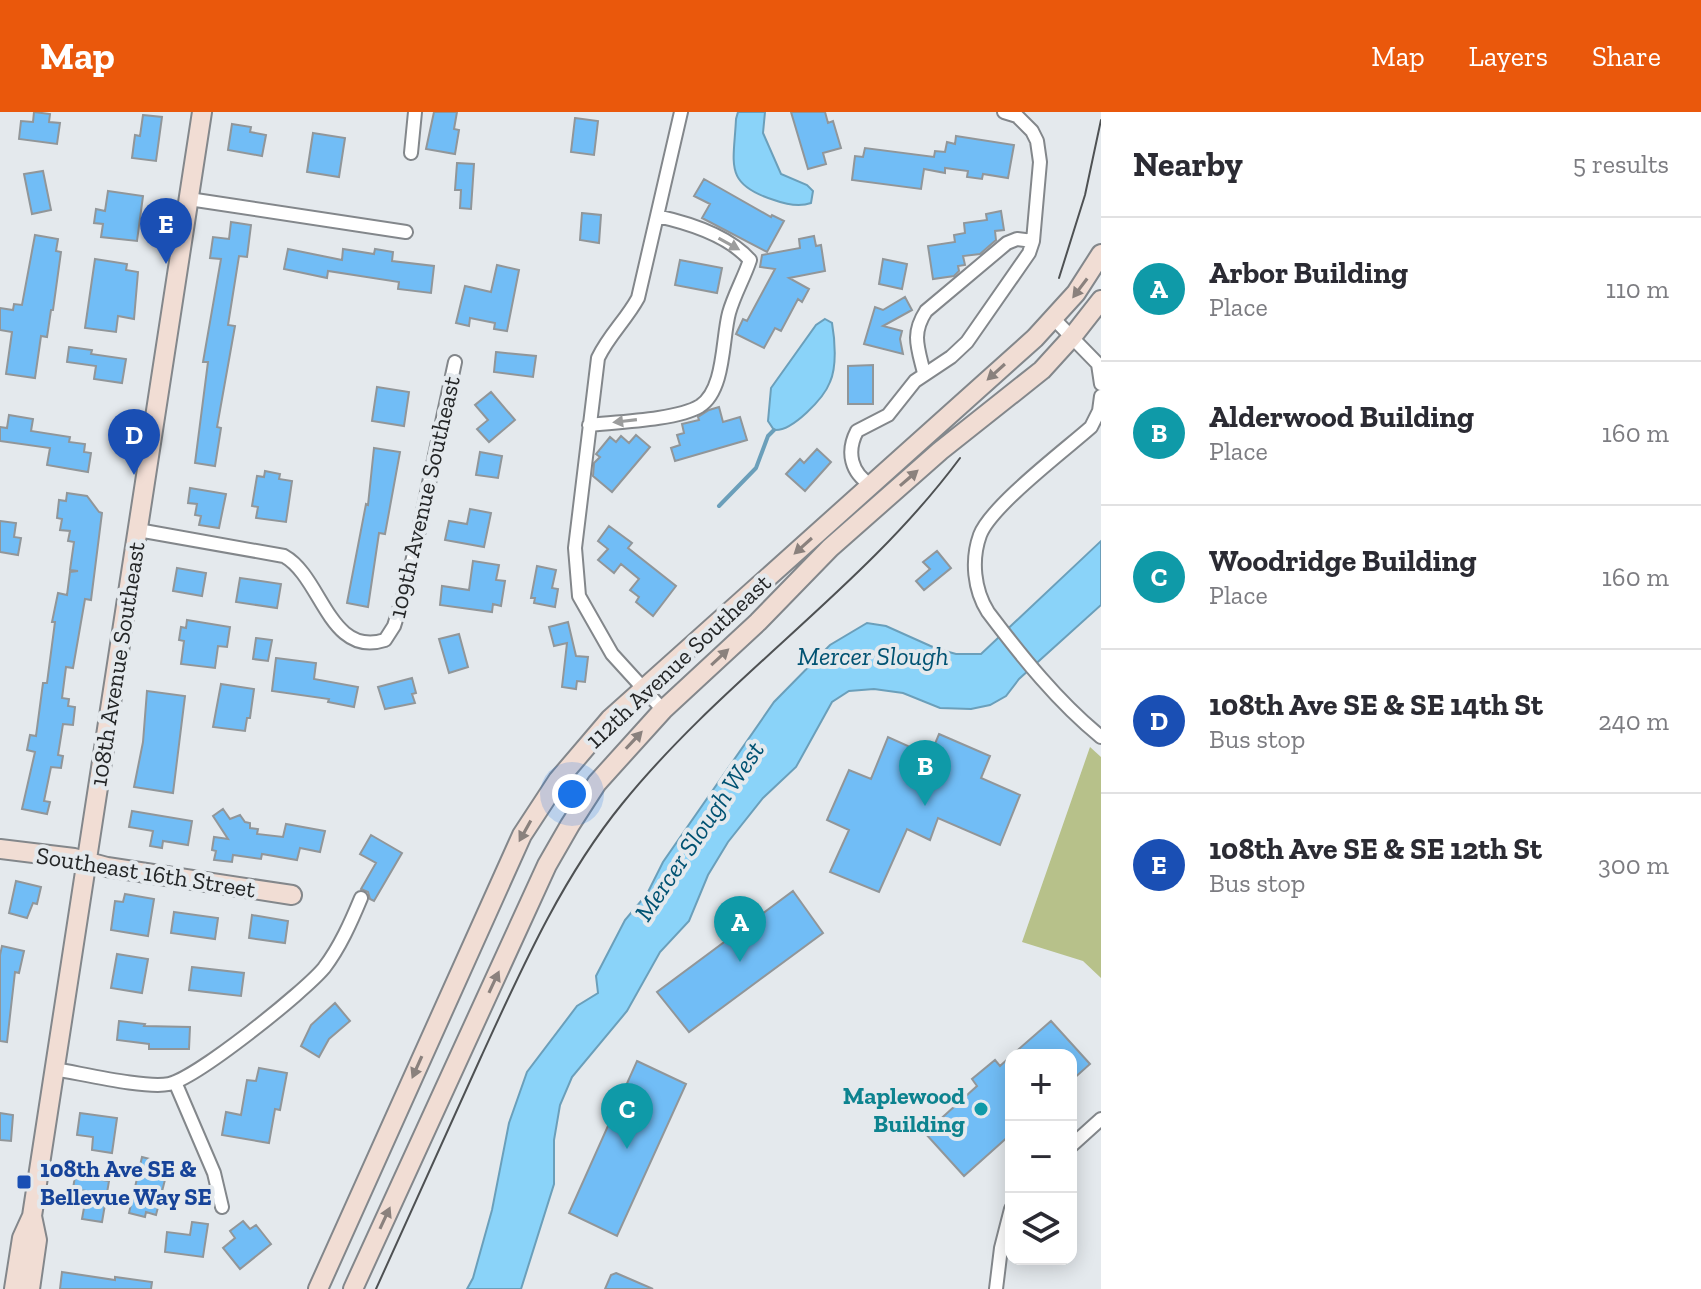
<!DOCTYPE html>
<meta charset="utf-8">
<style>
body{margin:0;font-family:"Zilla Slab",serif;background:#f7f7f7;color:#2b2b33}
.controls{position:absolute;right:24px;bottom:24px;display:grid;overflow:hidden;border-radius:16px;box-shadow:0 4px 20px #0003}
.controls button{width:72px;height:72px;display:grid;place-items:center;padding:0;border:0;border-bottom:2px solid #e1e1e2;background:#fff;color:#2b2b33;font:40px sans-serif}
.you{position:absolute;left:572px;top:682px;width:28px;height:28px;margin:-20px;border:6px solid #fff;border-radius:50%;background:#1a73e8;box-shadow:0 0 0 12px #1a73e833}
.badge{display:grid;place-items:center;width:52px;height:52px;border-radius:50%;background:#ea580c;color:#fff;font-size:26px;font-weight:700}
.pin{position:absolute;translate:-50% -66px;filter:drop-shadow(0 2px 4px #0008)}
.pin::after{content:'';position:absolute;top:42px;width:28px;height:24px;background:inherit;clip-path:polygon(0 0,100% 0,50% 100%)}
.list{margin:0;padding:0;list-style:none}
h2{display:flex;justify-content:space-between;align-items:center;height:104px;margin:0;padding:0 32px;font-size:34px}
h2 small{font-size:26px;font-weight:400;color:#7c7c81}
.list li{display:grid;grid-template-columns:52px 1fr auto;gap:24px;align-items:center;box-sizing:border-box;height:144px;padding:0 32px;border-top:2px solid #e1e1e2}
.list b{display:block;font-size:30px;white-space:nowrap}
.list p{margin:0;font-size:26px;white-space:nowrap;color:#7c7c81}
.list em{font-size:26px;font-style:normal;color:#7c7c81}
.icon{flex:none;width:44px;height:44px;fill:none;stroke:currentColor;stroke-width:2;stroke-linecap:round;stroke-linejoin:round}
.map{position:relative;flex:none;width:1101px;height:1177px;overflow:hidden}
header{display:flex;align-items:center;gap:48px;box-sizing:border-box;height:112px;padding:0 40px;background:#ea580c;color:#fff}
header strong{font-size:38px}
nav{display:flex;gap:44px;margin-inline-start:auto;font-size:28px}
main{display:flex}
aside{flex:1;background:#fff}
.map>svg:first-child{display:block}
.green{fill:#b7c18a}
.water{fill:#8ad3f9;stroke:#6b9fba;stroke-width:2}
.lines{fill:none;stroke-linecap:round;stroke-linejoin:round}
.stream{stroke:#6b9fba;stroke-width:4}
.building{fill:#71bdf6;stroke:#919699;stroke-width:2}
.street-casing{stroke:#83878b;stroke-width:16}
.secondary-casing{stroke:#83878b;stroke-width:22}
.street{stroke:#fff;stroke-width:12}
.secondary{stroke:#f1ddd4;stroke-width:18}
.tram{stroke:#4e5153;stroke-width:2}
.oneway{fill:#9c9d9d}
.oneway2{fill:#8a817d}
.culture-dot{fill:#0f9aa8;stroke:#e4e9ed;stroke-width:3}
.transit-dot{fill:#1a4fb4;stroke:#e4e9ed;stroke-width:3}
.labels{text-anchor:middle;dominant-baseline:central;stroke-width:8;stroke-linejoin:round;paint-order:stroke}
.street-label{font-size:24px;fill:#232526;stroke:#e4e9ed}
.culture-label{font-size:24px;font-weight:bold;fill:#0d838f;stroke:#e4e9ed;text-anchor:end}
.transit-label{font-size:24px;font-weight:bold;fill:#164399;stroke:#e4e9ed;text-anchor:start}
.water-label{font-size:26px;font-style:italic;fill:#005272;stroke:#e4e9ed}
</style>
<header>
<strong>Map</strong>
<nav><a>Map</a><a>Layers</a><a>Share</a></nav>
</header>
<main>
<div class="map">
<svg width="1101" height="1177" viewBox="0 0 1101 1177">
<rect width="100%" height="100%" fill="#e4e9ed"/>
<!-- green -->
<path class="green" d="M1090,635l11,10v221l-18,-17 -61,-19z"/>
<!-- water -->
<path class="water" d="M738,0h27l-2,21 18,41 26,11 6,6 -2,12c-11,4 -26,1 -37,-3 -51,-16 -40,-36 -38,-81z
M825,207l7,4c3,17 5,43 -2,59 -6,16 -38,50 -56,48l-6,-9 3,-33 45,-63z
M1101,429v64l-82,74 -13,17 -16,9 -19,4 -31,-1 -37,-15 -29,-4 -25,2 -17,11 -36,65 -33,31 -35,44 -20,33 -19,46 -29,31 -33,59 -55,66 -12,28 -6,35v44l-33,105h-54l6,-11 19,-68 17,-87 18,-51 50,-66 21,-13 -2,-17 29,-56 22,-26 16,-32 111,-160 56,-57 37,-22 19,3 49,22 21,6h25z"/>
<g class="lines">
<!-- stream -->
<path class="stream" d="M719,394l37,-38 12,-32 6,-6"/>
</g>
<!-- building -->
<path class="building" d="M34,0l16,2 -1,8 11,1 -3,21 -38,-5 2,-18 12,1z
M434,0h23l-3,17 5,1 -4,24 -29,-5z
M791,0h34l3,11 5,-2 8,27 -18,5 3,11 -18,5z
M143,3l19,2 -6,44 -24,-3 3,-23 5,1z
M575,6l23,3 -4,34 -23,-3z
M232,12l19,3 -1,5 16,3 -4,21 -34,-6z
M313,21l32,5 -6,39 -32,-5z
M956,24l58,9 -6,33 -25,-4 -1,5 -15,-2 1,-6 -23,-3v5l-21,-4 -3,20 -69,-9 3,-24 8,1 2,-9 69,9 1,-6 10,1 2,-10 8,2z
M457,51l17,1 -3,45 -11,-1 1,-18h-6z
M43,59l8,39 -19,4 -8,-40z
M704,67l67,38 1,-2 12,6 -17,31 -65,-34 8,-14 -16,-8z
M108,79l35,5 -6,45 -36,-4 2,-13 -9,-1 2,-14 9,2z
M1001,99l3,19 -9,1 1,9 -16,14 -17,2 2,9 -7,1 1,5 -5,5 -21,3 -5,-33 27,-4 -1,-7 11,-2 -1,-10 23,-3 -1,-6z
M582,101l19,2 -2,28 -19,-3z
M231,110l20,3 -4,32 -8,-1 -11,69 7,1 -18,101 4,1 -6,38 -20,-3 13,-101h-5l18,-103 -11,-1 3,-21 16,2z
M35,123l23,4 -2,12 5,1 -8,58h-2l-4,27 -6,-1 -6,42 -29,-4 6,-42 -12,-2v-22l13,2 1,-6 8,1z
M814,124l2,10 5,-1 4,26 -36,7 20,11 -7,13 -4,-3 -17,32 -6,-3 -11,20 -28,-14 7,-15 4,2 28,-52 -15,-2 2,-12 38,-7 -1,-9z
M288,137l54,11 1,-11 31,5 1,-5 18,3 -1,9 42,5 -3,27 -33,-4 1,-7 -71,-11 -1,7 -43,-9z
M95,147l32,5 -1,6 12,2 -4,47 -16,-3 -2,16 -31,-4z
M883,147l24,5 -5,25 -23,-5z
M680,148l42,8 -5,25 -42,-8z
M497,153l22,5 -12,61 -13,-2 1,-6 -25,-5 -1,8 -13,-3 9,-37 26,6z
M905,185l7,13 -29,16 19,5 -2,8 3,15 -39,-10 11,-37 8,3z
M69,235l23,3 -1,4 35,5 -4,24 -28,-4 2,-13 -29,-4z
M496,240l40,4 -3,21 -39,-5z
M873,253v39h-25v-38z
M377,275l32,5 -5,34 -32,-5z
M491,280l24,28 -26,22 -12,-13 11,-9 -13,-15z
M719,295l4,15 17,-5 7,23 -72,21 -4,-13 9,-3 -3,-10 7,-2 -2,-9 17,-4 -1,-3 11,-7z
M9,303l24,4 -2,12 39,6 -1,5 16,2 -1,8 7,1 -3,19 -41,-7 3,-17 -50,-7v-14l7,1z
M636,323l14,12 -38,45 -19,-16 1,-13 6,-6 -4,-3 14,-17 6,5 5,-6 8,7z
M374,336l26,4 -15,82 -6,-1 -11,74 -21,-4 19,-99 2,1z
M817,337l14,13 -26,29 -19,-17 14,-15 4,4z
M480,340l22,4 -4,22 -22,-3z
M265,359l15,3 -1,5 13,2 -6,41 -30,-4 2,-11 -6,-1 5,-30 7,1z
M190,376l36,6 -7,34 -20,-3 2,-9 -6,-1 2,-11 -9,-1z
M67,381l20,3 12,16 3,1 -11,87 -6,-1 -12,69 -7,-1 -4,31 7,1 -1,7 7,1 -2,18 -10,-1 -5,31 5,1 -2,12 -10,-1 -7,34 6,1 -3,12 -25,-5 13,-57 -8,-2 3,-15 6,1 7,-53h4l8,-61h-3l6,-29 9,2 3,-23 8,-1 -8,-1 4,-28 -6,-1 2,-10 -10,-1 2,-11 -5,-1 2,-18 7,1z
M470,397l21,4 -7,34 -39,-7 4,-19 18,3z
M0,409l16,2 -2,14 7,1 -3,17 -18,-3z
M609,414l23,17 -4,5 48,38 -23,30 -17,-14 3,-5 -9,-7 9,-11 -18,-15 -7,9 -16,-13 10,-11 -10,-8z
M937,439l14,17 -27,22 -8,-9 14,-12 -7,-7z
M473,449l26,4 -3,15 9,1 -4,25 -8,-2 -1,8 -52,-7 2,-19 27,4z
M537,454l19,4 -4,18 6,1 -3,18 -21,-4 1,-5h-4z
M177,456l29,5 -4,23 -29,-5z
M240,466l41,6 -4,24 -41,-6z
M187,508l43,7 -3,20 -9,-1 -3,22 -34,-4 3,-23 -5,-1 2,-13 5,1z
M568,510l8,34 12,1 -3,25 -8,-1 -1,8 -14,-2 5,-44 -13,3 -5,-19z
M459,522l9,33 -19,6 -10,-34z
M256,526l16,2 -4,21 -15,-2z
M276,546l40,5 -2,16 44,8 -4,20 -26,-5 1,-3 -57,-8z
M412,566l4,15 -4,1 3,9 -30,6 -7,-22z
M221,572l33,5 -4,29h-3l-2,13 -32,-4z
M147,579l38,5 -12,97 -39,-6 9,-45z
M939,622l51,22 -9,22 39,17 -20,50 -62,-27 -8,22 -23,-11 -28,63 -49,-20 19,-42 -22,-10 22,-50 22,9 17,-42 42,19z
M223,697l7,10 10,-4 5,7 5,1v5l8,1 -1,5 26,3 3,-13 39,7 -5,21 -20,-4 -3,12 -35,-6 -1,5 -28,-4 -1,7 -18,-2 2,-9 -4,-1 2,-13 14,2 -15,-23z
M132,699l60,10 -4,24 -25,-4 -1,7 -12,-2 3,-15 -24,-4z
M371,723l31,18 -28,48 -4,-2 -2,-7 -7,-3 15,-26 -16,-9z
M16,769l25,6 -4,17 -4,-1 -6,15 -18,-5z
M793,779l30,42 -134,99 -32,-40z
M125,782l29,5 -6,37 -37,-6 4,-29 8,1z
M174,800l44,6 -3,21 -44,-6z
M252,803l36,6 -3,22 -36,-5z
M2,834l22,5 -5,22 -4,-1 -8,70 -7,-1v-86z
M117,842l31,5 -6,34 -31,-5z
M192,855l52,6 -3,23 -52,-6z
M335,891l15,18 -21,18 -10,18 -18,-11 10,-21z
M119,909l26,3 -1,2 46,1 -1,22h-40v-5l-32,-4z
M1051,909l39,43 -19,17v-26h-59z
M1011,944v78l-47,42 -39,-43 52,-47 -5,-7 23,-19 5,6z
M637,949l49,23 -69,152 -48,-23z
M259,956l28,5 -7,37 -5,-1 -6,34 -47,-8 4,-23 15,3 6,-35 9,1z
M0,1001l13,2 -2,26 -11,-1z
M80,1001l37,5 -5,35 -20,-3 1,-13 -16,-2z
M142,1045l27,7 -13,51 -10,-3 -1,5 -16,-4z
M75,1064l34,5 -7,41 -20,-3 5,-28 -14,-2z
M243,1109l7,8 6,-4 15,19 -31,25 -17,-21 12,-10 -5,-7z
M192,1110l16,2 -5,33 -38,-5 2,-20 23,3z
M62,1160l53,8v-3l37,5 -1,7h-91z
M616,1161l37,16h-48l6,-14z"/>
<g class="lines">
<defs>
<path id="street" d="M411,41l4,-41
M189,87l217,33
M1054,207l44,45 3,20
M924,261c-6,-25 -13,-39 2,-62l81,-68 10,-4 16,2
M1101,284l-2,15 -8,16c-26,23 -100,79 -111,108 -9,25 -6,55 8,77 34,45 70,90 113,125
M589,313c28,-3 88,-5 111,-19 25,-16 22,-67 29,-93 5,-18 15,-35 21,-53 -22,-25 -61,-37 -93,-44
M871,373c-20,-12 -25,-33 -14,-54l31,-16 27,-34 36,-24 16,-15 62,-89 4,-12 7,-79 -3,-21 -5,-10 -15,-15 -13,-4
M138,418l146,26c38,21 45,102 101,84l9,-14 14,-45 47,-219
M663,598l-51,-56 -33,-58 -4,-48 23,-190c11,-23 28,-38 40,-60l43,-186
M54,957c26,4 92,20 115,15 28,-6 135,-92 155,-116 16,-21 27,-46 37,-70
M175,970l39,91 8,34
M1071,1034l30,-27
M996,1177l5,-41 10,-39"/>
<path id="secondary" d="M0,737l74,9 33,9 185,28
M14,1177l8,-51 10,-22 170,-1104
M30,1177l7,-49 -5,-24
M318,1177l204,-454 36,-55 52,-61 425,-381 41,-45 25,-39
M353,1177l194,-424 23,-40 27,-42 66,-73 95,-88 72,-74 110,-97 102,-81 30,-33 29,-37"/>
</defs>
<!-- street casing -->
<use href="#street" class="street-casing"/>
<!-- secondary casing -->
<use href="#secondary" class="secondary-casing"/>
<!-- street -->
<use href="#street" class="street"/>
<!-- secondary -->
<use href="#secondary" class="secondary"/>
<!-- tram -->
<path class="tram" d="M1059,166l26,-83 16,-75
M376,1177c35,-77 70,-154 105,-232 40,-87 80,-178 141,-253 102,-126 242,-216 338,-346"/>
</g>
<!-- one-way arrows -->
<defs><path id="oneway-solid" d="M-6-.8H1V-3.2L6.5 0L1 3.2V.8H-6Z" transform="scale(2)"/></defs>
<g class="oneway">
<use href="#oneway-solid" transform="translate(729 132) rotate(29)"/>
<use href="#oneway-solid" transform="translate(625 309) rotate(173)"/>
</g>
<g class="oneway2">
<use href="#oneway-solid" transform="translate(1080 176) rotate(127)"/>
<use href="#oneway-solid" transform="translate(996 260) rotate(138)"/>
<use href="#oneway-solid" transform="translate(909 366) rotate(-41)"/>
<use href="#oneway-solid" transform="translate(803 434) rotate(138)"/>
<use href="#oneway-solid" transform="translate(720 545) rotate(-43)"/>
<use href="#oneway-solid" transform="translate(634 628) rotate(-47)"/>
<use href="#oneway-solid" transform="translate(525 719) rotate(119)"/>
<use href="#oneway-solid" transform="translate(494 870) rotate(-65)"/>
<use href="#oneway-solid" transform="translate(417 955) rotate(114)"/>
<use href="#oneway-solid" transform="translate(385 1106) rotate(-65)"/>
</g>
<!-- markers -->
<circle class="culture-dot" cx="981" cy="997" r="8"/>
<rect class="transit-dot" x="16" y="1062" width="16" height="16" rx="4"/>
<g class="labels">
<!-- street labels -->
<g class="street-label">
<text transform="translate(424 385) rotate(-77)">109th Avenue Southeast</text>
<text transform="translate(678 549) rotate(-43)">112th Avenue Southeast</text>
<text transform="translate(117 552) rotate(-81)">108th Avenue Southeast</text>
<text transform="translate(146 760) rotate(9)">Southeast 16th Street</text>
</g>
<!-- culture labels -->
<g class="culture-label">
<text x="965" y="983">Maplewood<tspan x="965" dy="28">Building</tspan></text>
</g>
<!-- transit labels -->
<g class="transit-label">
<text x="40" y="1056">108th Ave SE &amp;<tspan x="40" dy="28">Bellevue Way SE</tspan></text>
</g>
<!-- water labels -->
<g class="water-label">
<text x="873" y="544">Mercer Slough</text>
<text transform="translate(699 719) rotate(-56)">Mercer Slough West</text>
</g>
</g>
</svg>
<div class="controls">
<button>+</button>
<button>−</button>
<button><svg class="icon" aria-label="layers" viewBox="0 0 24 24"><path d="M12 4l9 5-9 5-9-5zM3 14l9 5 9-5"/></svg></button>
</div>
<div class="you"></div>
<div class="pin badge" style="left:740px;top:850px;background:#0f9aa8">A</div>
<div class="pin badge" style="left:925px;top:694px;background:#0f9aa8">B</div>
<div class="pin badge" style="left:627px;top:1037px;background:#0f9aa8">C</div>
<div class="pin badge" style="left:134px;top:363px;background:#1a4fb4">D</div>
<div class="pin badge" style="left:166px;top:152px;background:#1a4fb4">E</div>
</div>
<aside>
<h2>Nearby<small>5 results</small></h2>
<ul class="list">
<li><span class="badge" style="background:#0f9aa8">A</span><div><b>Arbor Building</b><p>Place</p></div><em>110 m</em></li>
<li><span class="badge" style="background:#0f9aa8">B</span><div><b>Alderwood Building</b><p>Place</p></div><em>160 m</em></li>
<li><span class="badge" style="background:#0f9aa8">C</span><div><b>Woodridge Building</b><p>Place</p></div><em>160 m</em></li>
<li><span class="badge" style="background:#1a4fb4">D</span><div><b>108th Ave SE &amp; SE 14th St</b><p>Bus stop</p></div><em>240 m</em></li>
<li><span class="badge" style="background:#1a4fb4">E</span><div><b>108th Ave SE &amp; SE 12th St</b><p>Bus stop</p></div><em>300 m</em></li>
</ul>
</aside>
</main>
